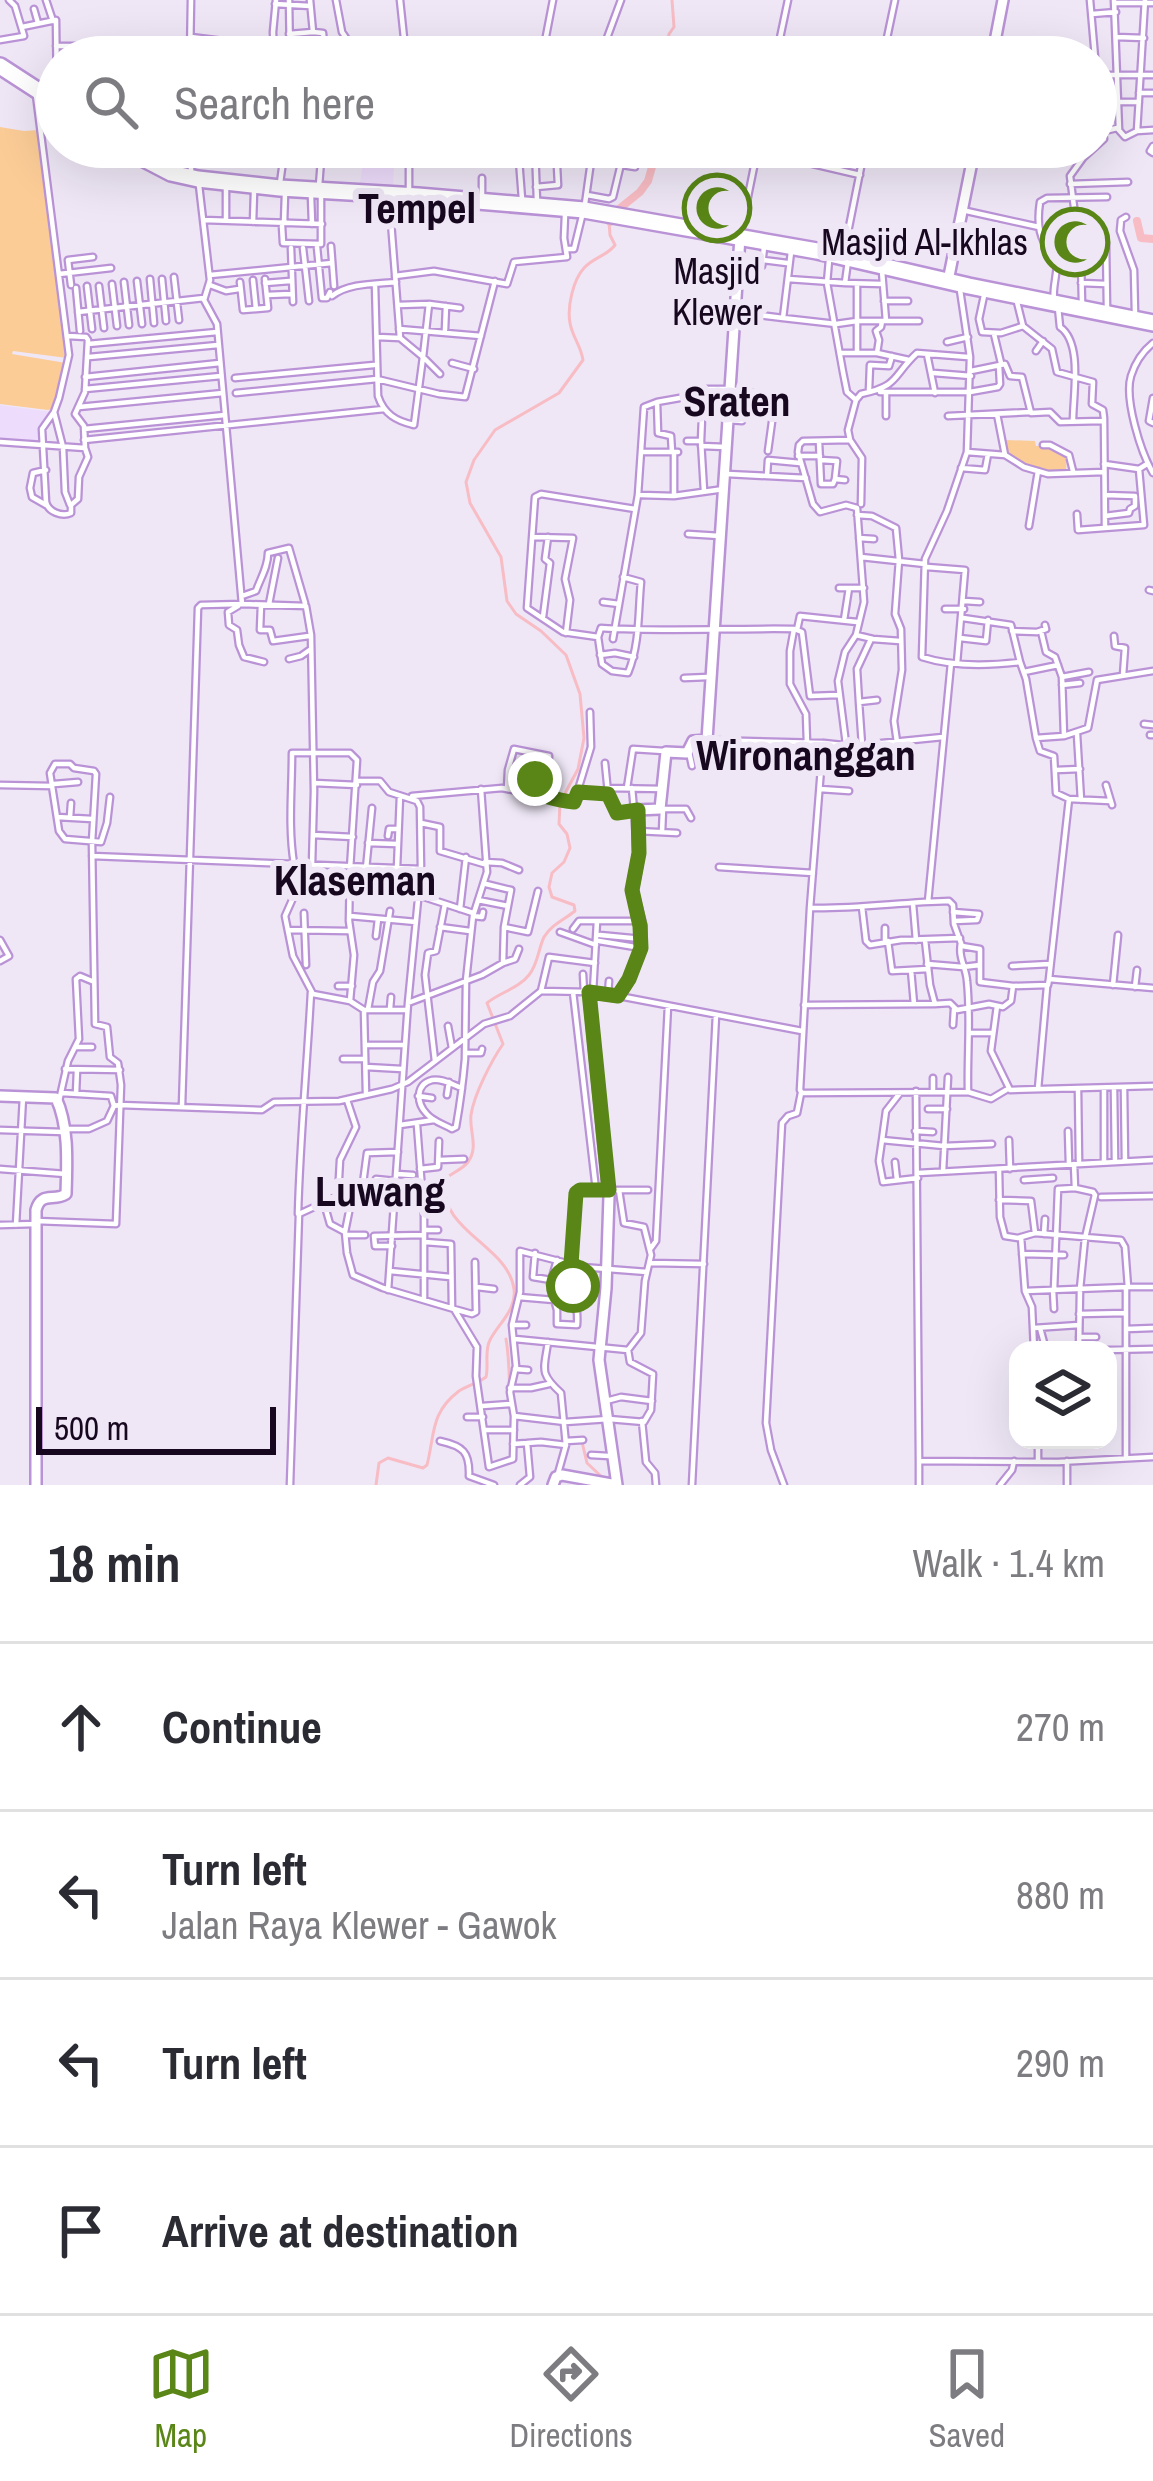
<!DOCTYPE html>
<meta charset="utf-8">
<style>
body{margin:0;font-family:"Archivo Narrow",sans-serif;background:#f7f7f7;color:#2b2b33}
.controls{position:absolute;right:36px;bottom:36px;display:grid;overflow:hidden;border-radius:24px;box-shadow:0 12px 48px #0002}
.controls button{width:108px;height:108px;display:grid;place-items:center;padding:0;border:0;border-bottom:3px solid #e1e1e2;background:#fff;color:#2b2b33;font:60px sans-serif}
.scale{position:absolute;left:36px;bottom:30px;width:240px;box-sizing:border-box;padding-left:12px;border:6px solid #170820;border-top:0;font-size:33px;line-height:42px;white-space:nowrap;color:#170820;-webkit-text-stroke:9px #efe7f6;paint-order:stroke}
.stop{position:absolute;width:36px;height:36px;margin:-27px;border:9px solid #598616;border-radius:50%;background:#fff}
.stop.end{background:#598616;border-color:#fff;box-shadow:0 3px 12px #0008}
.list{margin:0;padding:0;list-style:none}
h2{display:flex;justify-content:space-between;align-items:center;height:156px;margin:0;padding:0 48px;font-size:51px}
h2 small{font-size:39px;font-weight:400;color:#7c7c81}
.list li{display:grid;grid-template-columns:78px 1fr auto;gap:36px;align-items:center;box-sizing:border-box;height:168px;padding:0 48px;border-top:3px solid #e1e1e2}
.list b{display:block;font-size:45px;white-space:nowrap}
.list p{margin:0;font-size:39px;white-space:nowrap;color:#7c7c81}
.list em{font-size:39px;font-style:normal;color:#7c7c81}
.icon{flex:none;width:66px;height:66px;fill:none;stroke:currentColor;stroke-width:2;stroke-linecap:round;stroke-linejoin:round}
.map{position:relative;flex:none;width:1153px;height:1485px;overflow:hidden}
.search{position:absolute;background:#fff;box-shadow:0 12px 48px #0002;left:36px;right:36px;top:36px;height:132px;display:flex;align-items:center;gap:30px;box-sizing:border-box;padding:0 42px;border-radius:66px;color:#7c7c81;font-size:45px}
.sheet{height:828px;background:#fff}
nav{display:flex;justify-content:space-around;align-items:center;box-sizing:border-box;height:168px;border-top:3px solid #e1e1e2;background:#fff;font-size:33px;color:#7c7c81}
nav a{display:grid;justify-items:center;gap:6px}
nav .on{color:#598616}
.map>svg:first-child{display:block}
.built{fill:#eedcfc}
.green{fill:#fbcc96}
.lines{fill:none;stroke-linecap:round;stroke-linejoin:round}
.stream{stroke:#f8bcc4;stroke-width:3}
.river{stroke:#f8bcc4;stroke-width:8}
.street-casing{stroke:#ba93d7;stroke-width:9}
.secondary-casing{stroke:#ba93d7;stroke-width:14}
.highway-casing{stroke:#ba93d7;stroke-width:20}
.street{stroke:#fff;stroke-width:4.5}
.secondary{stroke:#fff;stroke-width:9}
.highway{stroke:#fff;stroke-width:15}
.route{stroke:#598616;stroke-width:15}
.labels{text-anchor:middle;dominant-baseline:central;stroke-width:12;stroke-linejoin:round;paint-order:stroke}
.poi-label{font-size:36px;fill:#170820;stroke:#efe7f6;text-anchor:end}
.quarter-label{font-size:42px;font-weight:bold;fill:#170820;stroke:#efe7f6}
</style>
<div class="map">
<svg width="1153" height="1485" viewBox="0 0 1153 1485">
<rect width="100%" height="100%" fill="#efe7f6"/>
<!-- built -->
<path class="built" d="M189,49v8h-101v-7z
M365,147h41l1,18h-13l-1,22 -33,-4z
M0,405l51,7 -11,17 2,16 -42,-6z"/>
<!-- green -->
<path class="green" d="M0,127l24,4 15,-1 28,228 -54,-7 -1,3 54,9 -14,46 -4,1 -48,-6z
M1005,440l30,1 1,5 12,-1 19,10 -1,16c-25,2 -41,-4 -61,-16z"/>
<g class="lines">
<!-- stream -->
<path class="stream" d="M666,57l3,-23 5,-7 -2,-27
M506,1339c5,28 2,54 6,81
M582,1442l5,21 16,15
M511,1443v-13
M376,1485l3,-22 9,-5 35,10 4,-3c8,-31 3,-52 32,-74 8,-5 19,-8 27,-14 3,-12 -2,-26 4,-37 8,-16 27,-30 24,-51 -6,-44 -75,-57 -70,-109 7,-7 18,-10 24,-18 11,-15 1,-31 3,-47 3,-21 21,-55 32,-71l-16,-41c13,-11 31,-14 42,-28 9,-11 9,-25 15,-38 8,-13 20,-17 31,-26l-1,-6 -22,-8 -3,-10 3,-14 12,-11 6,-14 -3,-14 -8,-10 1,-21 18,-34 6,-31 -4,-44 -14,-39 -25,-24 -25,-17 -9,-13 -6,-44 -31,-54 -4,-21 8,-22 21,-30 64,-37 24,-33c-2,-14 -11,-24 -13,-37 -3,-16 3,-43 14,-55 10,-11 23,-12 31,-23l-5,-10 -1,-13"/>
<!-- river -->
<path class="river" d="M1137,221l4,17 12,1
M610,222l4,-9 26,-21 8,-11 6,-21 16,-13"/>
<defs>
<path id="street" d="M46,0l7,21
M289,0l1,57
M310,0l3,32 10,1 2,24
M336,0l6,32 17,25
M400,0l6,57
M1090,0l5,57
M1114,0l5,129
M1117,3h36
M275,4l35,2
M34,9l4,14
M1092,14l24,-2
M22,27l34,-7 1,79
M289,34l24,-2
M191,37l82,10
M1116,37l28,1
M0,40l24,-4 -9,-30 -6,-6
M56,46h28l1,11
M718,48l48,9
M190,49l61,8
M313,50l1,7
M190,57l1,-57
M274,57l-1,-25 3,-32
M542,57l11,-57
M600,57l21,-57
M776,57l12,-57
M883,57l12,-57
M1096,75h57
M1139,93h14
M36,95l33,260 -10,43 -5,14 -12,17 4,73c2,10 16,15 25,11v-8l7,-6 1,-22 9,-20 -3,-9
M1098,102h41
M1105,131l12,-3 8,9 12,-6 16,-1
M1137,131l8,-131
M1153,146l-3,5 3,2
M191,147v24
M409,147v42
M518,147l4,52
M535,147l2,54
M1026,147l54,11
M757,151l103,24
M285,161l36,3
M622,165l13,2 6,-20
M280,183l5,-36
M1070,184l58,-2
M199,185l11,95 -6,20 13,24 25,280 64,2 5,29 3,156 -2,74
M319,186l3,-39
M536,187l22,-2 -2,-38
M226,189v30
M731,194l17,3
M482,195v-17
M587,195l22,4 4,-2 12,-50
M311,196l1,28
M962,210l77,17
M1126,217l-5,3 -1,11 14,39 1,43
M203,220l119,4
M253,222l1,-30
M284,223l1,-29
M282,226l1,17 38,1v-47
M709,226l10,-44
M741,231l17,-84
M331,246l3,40
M1079,246l27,-3 1,65
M317,247l5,51h5l3,-6
M291,248l2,54
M303,248l6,53
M566,249h8l11,-45 8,-57
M844,252l21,-105
M1054,252l24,-16
M763,260l24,3
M829,260l-2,23 16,89 4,20 9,8 -8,30 2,10 12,18 -1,46
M848,261l-3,22 37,1
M762,266l2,-19
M59,274l52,-6
M210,275l122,-12
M395,276l39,-5 73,13 7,-22 53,-5 -3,-19 1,-23
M174,277l5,43
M150,279l4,44
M162,279l4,42
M788,279l57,4
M253,280l3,29
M137,281l5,43
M124,282l5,43
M240,282l3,28 25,-2 -3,-29
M265,283l25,-2
M1081,283l25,1
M112,284l5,42
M375,284l3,112c6,18 18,25 36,29l9,-68 -23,-19 -11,-142
M71,285l-3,-25 25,-3
M210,285l16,6 13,-2
M87,286l5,43
M99,286l5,42
M76,288l4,43
M960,290l10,67 -3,95 -20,59 -22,48 -3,98c31,10 65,9 98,5l6,17 10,59 28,-2 24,-8 9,-48 56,-9
M985,291l-6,28 3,13 19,1 22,-7
M267,295l24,-1
M332,296c16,-13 43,-12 64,-14
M1054,299c-2,-13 5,-28 2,-41 -3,-12 -6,-6 -12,-16 -7,-12 -6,-27 -4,-40l7,-4 60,-1
M884,301h24
M1017,302l6,24 29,23 5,23 36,10 -1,22 11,6 1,8 1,109
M1082,303l-1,-42 -11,-85 13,-18 21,-19 -8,-67
M429,304l-6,53 17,17
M398,305l31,-1 31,4
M1058,307l2,20c23,16 13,68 13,94
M78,312l126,-14
M735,312l48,6 8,-66
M783,318l53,6 21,-3v-37
M886,321h33
M399,329l82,7
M445,330l1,-24
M994,334l7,29
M377,337l23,1
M947,342l21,-5
M1153,343c-10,8 -18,20 -22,33 -7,23 10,77 22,97
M88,344l129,-12
M1036,351l7,-10
M857,352v-31h29l-4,-50
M840,353h37l32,7
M877,353l2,-13 -3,-9 5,-4 1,-6
M927,354l8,39
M89,357l129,-12
M452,363l22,6
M971,371l34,-7 5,12 12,1 9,36 19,-1 10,10 42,-1
M934,373l37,3
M85,377l135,-14
M235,378l139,-13
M377,379l62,15 26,3 30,-116
M85,389l136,-13
M698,390l4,27 -1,24 3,50
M869,390l1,-25 19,1 3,-10
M880,392h90l28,-5 2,-3 -1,-19
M236,393l141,-14
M1153,398l-4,23 4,2
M856,400l5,-6c39,-8 31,-18 56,-41l51,4
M657,402l1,31 13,3 1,16
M79,407l144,-14
M54,412l9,35 2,45 5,13
M997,414l8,41
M886,416v-24
M948,416l83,-4
M728,420l14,1
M84,429l141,-14
M84,440l300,-31
M687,441h14
M0,442l85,6 -1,-22 -9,-12 10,-22 3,-52 -2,-3 -18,-1
M819,442l2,42h12l2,-5 10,1
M1043,445h7l19,10 4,16
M701,446l25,1
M643,452h35
M967,452l38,3 19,12 24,7 56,-2
M798,456h22
M820,460l17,1 -2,18
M1104,464l35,5
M961,468l24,2 3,-16
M46,470l-13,3 -3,15 2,9 14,8
M727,474l79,4
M767,476l1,-16 32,3
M640,495l34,1 50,-7
M1105,495l30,1
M674,496v-44
M1077,514l1,16 66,-5 -5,-56 8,-5
M857,515l15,1 24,12 3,32
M1105,516l24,-3 1,-4 5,-3v-10
M1029,526l9,-55
M688,534l32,2
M533,537l40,1 -8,41 5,21 -4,33
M859,538l15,1
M861,557l64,7
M927,567l38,3 -8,93
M623,577l18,5c-3,31 -1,62 -13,91l-16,-2 -10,-7 -4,-27 3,-9c64,4 129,0 193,1
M839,588h25
M1149,590l4,1
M242,596l14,-5c5,-14 12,-24 12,-38l21,-5 16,55
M964,601l16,1
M603,602l16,2
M269,604l9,-46
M261,605l-1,25h10l3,11 36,-5
M238,606l-10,6 1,13 8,5 2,15 5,12 20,5
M945,609h19
M543,617l7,-54 -5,-4 3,-22
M963,618l48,7 9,37
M844,620l5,-32
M794,629l-4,22v33l16,30 1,29
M794,629l8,3 8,64 28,-1
M797,630l3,-14 57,6
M1012,631l25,1 9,-3 -1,-4
M1041,631l5,21 9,5 7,20 2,59
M856,635l17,4 27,2
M1114,636l1,10 10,2 -2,27
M598,637l-35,-5 -36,-24 8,-111 6,-3 94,15
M960,638l26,3 2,-21
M613,639l25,-144 6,-88 13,-5 34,-6 11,-7h28l43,8 2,3 -7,51
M600,655l15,-2 19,4
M289,659l12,-3 10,-7
M1024,672l34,-7
M1062,677l27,-5
M684,678l24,-1
M1062,685l18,-2
M859,702l-2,-33 14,-30
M1144,724l9,1
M1077,734l4,66
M1150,735h3
M1036,738l4,13 14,5 2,37 13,6
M707,740l116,3 -13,165c47,1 92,-6 139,-7l4,4 1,19 8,22 18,3v33l33,4 35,-1 1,-6 104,9
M897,742l-3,-21 8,-51 -1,-41 -6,-15 4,-54
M824,743l28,3 91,-9
M846,744l-8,-63 7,-29 11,-17 8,-33 -7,-94 -11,-3 -26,7 -7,-8 -15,-52 1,-7 4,-4 47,-1
M862,745l-3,-43 18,-2
M689,752l3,14
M605,763l3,30 7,19 22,-2
M801,766l2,-23
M1056,770l24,-1
M357,781h23l9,11 28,9 3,6 1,62 -13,134 -20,287
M314,783l43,2
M54,784l24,-2
M0,785l52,1 7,45 6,8 36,3 6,-19 3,-26
M1106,785l6,20
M608,788l55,1
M627,788l6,-39 31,2
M632,788l2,22
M507,789l1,-19 6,-21 35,7 -1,17
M820,789l29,2
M578,792l30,1
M534,793l1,-12 -5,-7 4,-21
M412,799v-3l90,-8 72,15 17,-56 -1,-35
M660,809h26l5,9
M57,817l35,2
M70,817l1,-14
M421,823l19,4v24l44,13
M637,831l40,2
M662,832l1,-23
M313,835l40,2
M388,836l1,-7h9
M368,843l29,1
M92,856l202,8 3,25 -12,27 8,40 20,38 37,7 4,-46 -5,-34 1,-52 7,-109 -7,-7h-58c0,38 -4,74 2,111l127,5
M485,862l17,1 17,7
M719,867l94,6
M366,869l6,-61
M371,869v13
M350,888l46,4 4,-96
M296,892h54
M398,893l20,2 55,18
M478,900l30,6
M928,902l23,-239
M913,904l3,36
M862,907l4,34 4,4 31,-5 59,-2
M810,908l-10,182 2,3 166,-1c-1,-37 3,-74 -1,-111 -1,-14 -9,-23 -6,-38
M460,909l6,-52
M953,912l26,2 -2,6 -23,1
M304,913l2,52
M350,916l66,6
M473,916l9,1 1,-5
M440,927l30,4
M504,927l24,5 10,-41
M885,928v14
M573,929l6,-8h18
M288,930l60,1
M560,932l36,13
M600,935l42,4
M376,936l2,-17
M0,940l9,16 -9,5
M925,940l5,45 5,19 15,-1 7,7 32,-6 14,3 8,-6 2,-15
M599,941l42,7
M888,941l4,30 36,-2
M503,963l12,-4 4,-10
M927,964l36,3 17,-2
M1012,966l38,-2
M911,970l3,34
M583,974l1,18
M1049,979l20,-180 41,2
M1113,985l5,-50
M338,986h14
M1135,987l2,-17
M541,991l8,-34 46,6
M573,992l23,198h52
M593,992l4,-71h42
M608,994l1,-13
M619,996l183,35
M350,1001l14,9h43
M408,1003l74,-28 21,-12 1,-36 7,-37 -25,-6
M804,1005l131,-1
M997,1006l-6,45 19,39 143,-4
M368,1009l5,-27 7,-11 10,-60
M390,1009l1,-12
M364,1010l2,84
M953,1025l1,-16
M448,1026l4,22
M969,1033h23
M365,1045h40
M76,1047h16
M465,1053h16l1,-4
M343,1059h22
M435,1061l-10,-86 3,-22 8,-2 9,-47
M366,1067l36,2
M65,1069l55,1
M462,1088c-9,-3 -20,-10 -30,-8 -16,4 -16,22 -6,33 6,8 17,11 26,16l4,-2c4,-23 7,-45 9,-68l1,-78 7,-65 14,-44 -6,-83
M1124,1088l1,73
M1038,1089l9,-102
M1078,1089l1,72
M1114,1089l1,72
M1104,1090v72
M916,1091l3,370
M933,1091v-13
M968,1092l23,7 15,-9
M62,1093l49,3 3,10
M900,1093l-14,18 -4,29 62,6 48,-2
M76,1094l1,-24
M447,1095l2,-13
M418,1096l14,2
M59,1101l9,-40 11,-22 -3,-60 4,-3 12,5
M182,1106l16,-498 3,-3 41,-1
M928,1109h19
M400,1125l34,-5
M417,1125l7,91v83
M67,1129h22l18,-8 7,-15 5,-1 143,5 12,-8 65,-1 53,-12 16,-7 76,-58 26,-8 31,-25 48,1
M0,1130l64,2
M915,1131l18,1
M1068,1131l1,33
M882,1140l-3,21 4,21 35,-4
M1009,1140l1,29
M439,1160l25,-1
M895,1162l2,18
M1074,1164l1,24 18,4 2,3 -10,43 -5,51 -1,61
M0,1169l66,5
M420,1169l18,-2 1,-26
M999,1169l1,48 5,19 13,2 17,-5 86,7 4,7 3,40h25
M943,1171l5,-94
M918,1173l235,-13
M397,1174l16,1
M376,1179l20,2
M1024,1180l29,-2
M619,1190l5,33 20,4 7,28 -6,26 -4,52 -13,17
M338,1196l2,-36 16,-33 -9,-27
M1101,1197l52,-1
M361,1198l6,-45 31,-1
M999,1200l32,1 4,32
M324,1203l6,21 15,8 2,21 6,22 30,13 71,21 23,38 -1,29 13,91 24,-8 1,-43 -4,-24 6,-26 -4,-41 8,-33v-41l62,16 65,5
M298,1214c2,-74 9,-148 13,-222
M36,1221l80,3 5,-139 -3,-22 -8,-6 -3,-30 -12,-3 -3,-182 4,-68 -2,-3 -20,-3 -4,-4h-15l-5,9 2,13
M0,1225l36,-1
M16,1225l7,-128
M424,1230h14
M345,1232l7,-35
M1044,1234l1,-15
M346,1235h19
M1021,1237l4,54
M425,1242l26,2 1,64
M392,1246h-17l-1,-10 50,-1
M651,1248l5,-7 12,-235
M535,1253l-2,24 18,3
M1022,1254l42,1
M557,1260l-7,24 7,26v14l20,1c2,-20 -6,-38 -3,-57
M571,1262l5,-69 20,-3
M650,1263l54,1
M390,1271l60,6
M477,1287l17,2
M1126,1287v169
M1053,1290l1,19
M1054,1290l4,-101 17,-1
M519,1297l35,3
M454,1309l18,5 4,-2 -1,-50
M1079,1314l47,-1
M512,1325h14
M1034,1328l45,-3
M1040,1328l6,22
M1126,1329l27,-1
M1079,1337h17
M548,1342c-4,28 -9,31 13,51l5,52 -9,32
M1034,1350l-2,-43 -7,-16 103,-4
M1106,1350l47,-1
M515,1369l13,1
M510,1388h21l18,-4
M606,1401l15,-4 31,4
M482,1406l29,-2
M514,1416l51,6 44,-3 35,3 7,-12 2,-36 -23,-12 -2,-12 -113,-11
M467,1417h16
M642,1421l4,41 9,11 1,12
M485,1430h29
M1038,1440v22
M440,1441c23,5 30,11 29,35l25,9
M566,1441l17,-1
M513,1444l28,-2 25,3
M591,1455l18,1
M1067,1461v24
M290,1485l9,-271 39,-18 101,5
M520,1485l10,-8 -3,-34
M692,1485l24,-470
M784,1485l-13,-35 -5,-27 16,-300 6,-7 9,-3 4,-20
M919,1485v-24l139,1 95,-5
M1000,1485l12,-15 2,-9"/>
<path id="secondary" d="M992,57l11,-57
M948,281l27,-134
M0,1096l56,2c13,28 11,64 10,96 -12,8 -25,-3 -30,16v275
M553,1485l3,-8 6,-2 55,10 -18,-125 7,-72 3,-92 -20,-204 29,4 11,-17 12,-31v-22l-9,-35 7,-38 -2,-43 23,-1 6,-57 21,1 6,-12 14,-1 33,-503"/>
<path id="highway" d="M0,66l57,37
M121,147l50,26 27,6 82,9 138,8 166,14 233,41 152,35 184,37"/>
</defs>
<!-- street casing -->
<use href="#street" class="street-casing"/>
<!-- secondary casing -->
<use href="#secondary" class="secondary-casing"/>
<!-- highway casing -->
<use href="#highway" class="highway-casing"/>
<!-- street -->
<use href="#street" class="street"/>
<!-- secondary -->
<use href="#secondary" class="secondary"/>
<!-- highway -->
<use href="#highway" class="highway"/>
</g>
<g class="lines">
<!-- route -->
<path class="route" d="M535,779l-1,14c15,4 26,8 40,9l4,-10 30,2 9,19 21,-3 1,43 -7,37 8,36 1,22 -12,31 -11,17 -29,-4 20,198h-29l-4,3 -5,71 3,1 -1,21"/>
</g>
<!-- icons -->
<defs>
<symbol id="mosque-ring" viewBox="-11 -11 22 22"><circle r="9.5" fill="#efe7f6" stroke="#598616" stroke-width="1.5"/><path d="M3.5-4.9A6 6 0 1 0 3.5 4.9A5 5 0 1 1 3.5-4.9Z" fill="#598616"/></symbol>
</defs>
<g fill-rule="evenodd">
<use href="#mosque-ring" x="679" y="170" width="76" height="76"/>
<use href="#mosque-ring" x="1037" y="204" width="76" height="76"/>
</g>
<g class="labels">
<!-- poi labels -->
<g class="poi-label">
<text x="1028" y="242">Masjid Al-Ikhlas</text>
<text x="717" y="271" text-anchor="middle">Masjid<tspan x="717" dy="41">Klewer</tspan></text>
</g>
<!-- quarter labels -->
<g class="quarter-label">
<text x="417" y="208">Tempel</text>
<text x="737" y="401">Sraten</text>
<text x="806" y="755">Wironanggan</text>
<text x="355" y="880">Klaseman</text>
<text x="380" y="1191">Luwang</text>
</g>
</g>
</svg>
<div class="controls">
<button><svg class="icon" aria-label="layers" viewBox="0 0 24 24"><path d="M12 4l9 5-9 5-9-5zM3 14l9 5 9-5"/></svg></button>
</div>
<div class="scale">500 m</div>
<div class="stop" style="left:573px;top:1286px"></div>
<div class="stop end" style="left:535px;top:779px"></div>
<div class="search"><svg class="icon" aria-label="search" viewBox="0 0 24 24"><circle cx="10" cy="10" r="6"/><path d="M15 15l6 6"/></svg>Search here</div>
</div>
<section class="sheet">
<h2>18 min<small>Walk · 1.4 km</small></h2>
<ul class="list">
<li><svg class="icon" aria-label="ahead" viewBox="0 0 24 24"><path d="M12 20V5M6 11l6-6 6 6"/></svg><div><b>Continue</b></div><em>270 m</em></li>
<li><svg class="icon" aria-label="left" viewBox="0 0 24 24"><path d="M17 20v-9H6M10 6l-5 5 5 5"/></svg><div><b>Turn left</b><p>Jalan Raya Klewer - Gawok</p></div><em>880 m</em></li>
<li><svg class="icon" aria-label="left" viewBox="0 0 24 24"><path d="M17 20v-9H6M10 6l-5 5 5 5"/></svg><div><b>Turn left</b></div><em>290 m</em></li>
<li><svg class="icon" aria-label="arrive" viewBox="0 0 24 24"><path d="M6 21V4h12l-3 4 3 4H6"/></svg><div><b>Arrive at destination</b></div></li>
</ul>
</section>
<nav>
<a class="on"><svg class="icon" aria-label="map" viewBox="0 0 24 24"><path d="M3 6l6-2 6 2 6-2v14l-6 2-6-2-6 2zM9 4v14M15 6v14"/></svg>Map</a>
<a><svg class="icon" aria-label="directions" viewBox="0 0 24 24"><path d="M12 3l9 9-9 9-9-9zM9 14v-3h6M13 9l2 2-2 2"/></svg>Directions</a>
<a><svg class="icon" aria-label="saved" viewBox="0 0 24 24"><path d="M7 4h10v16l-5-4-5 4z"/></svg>Saved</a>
</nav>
